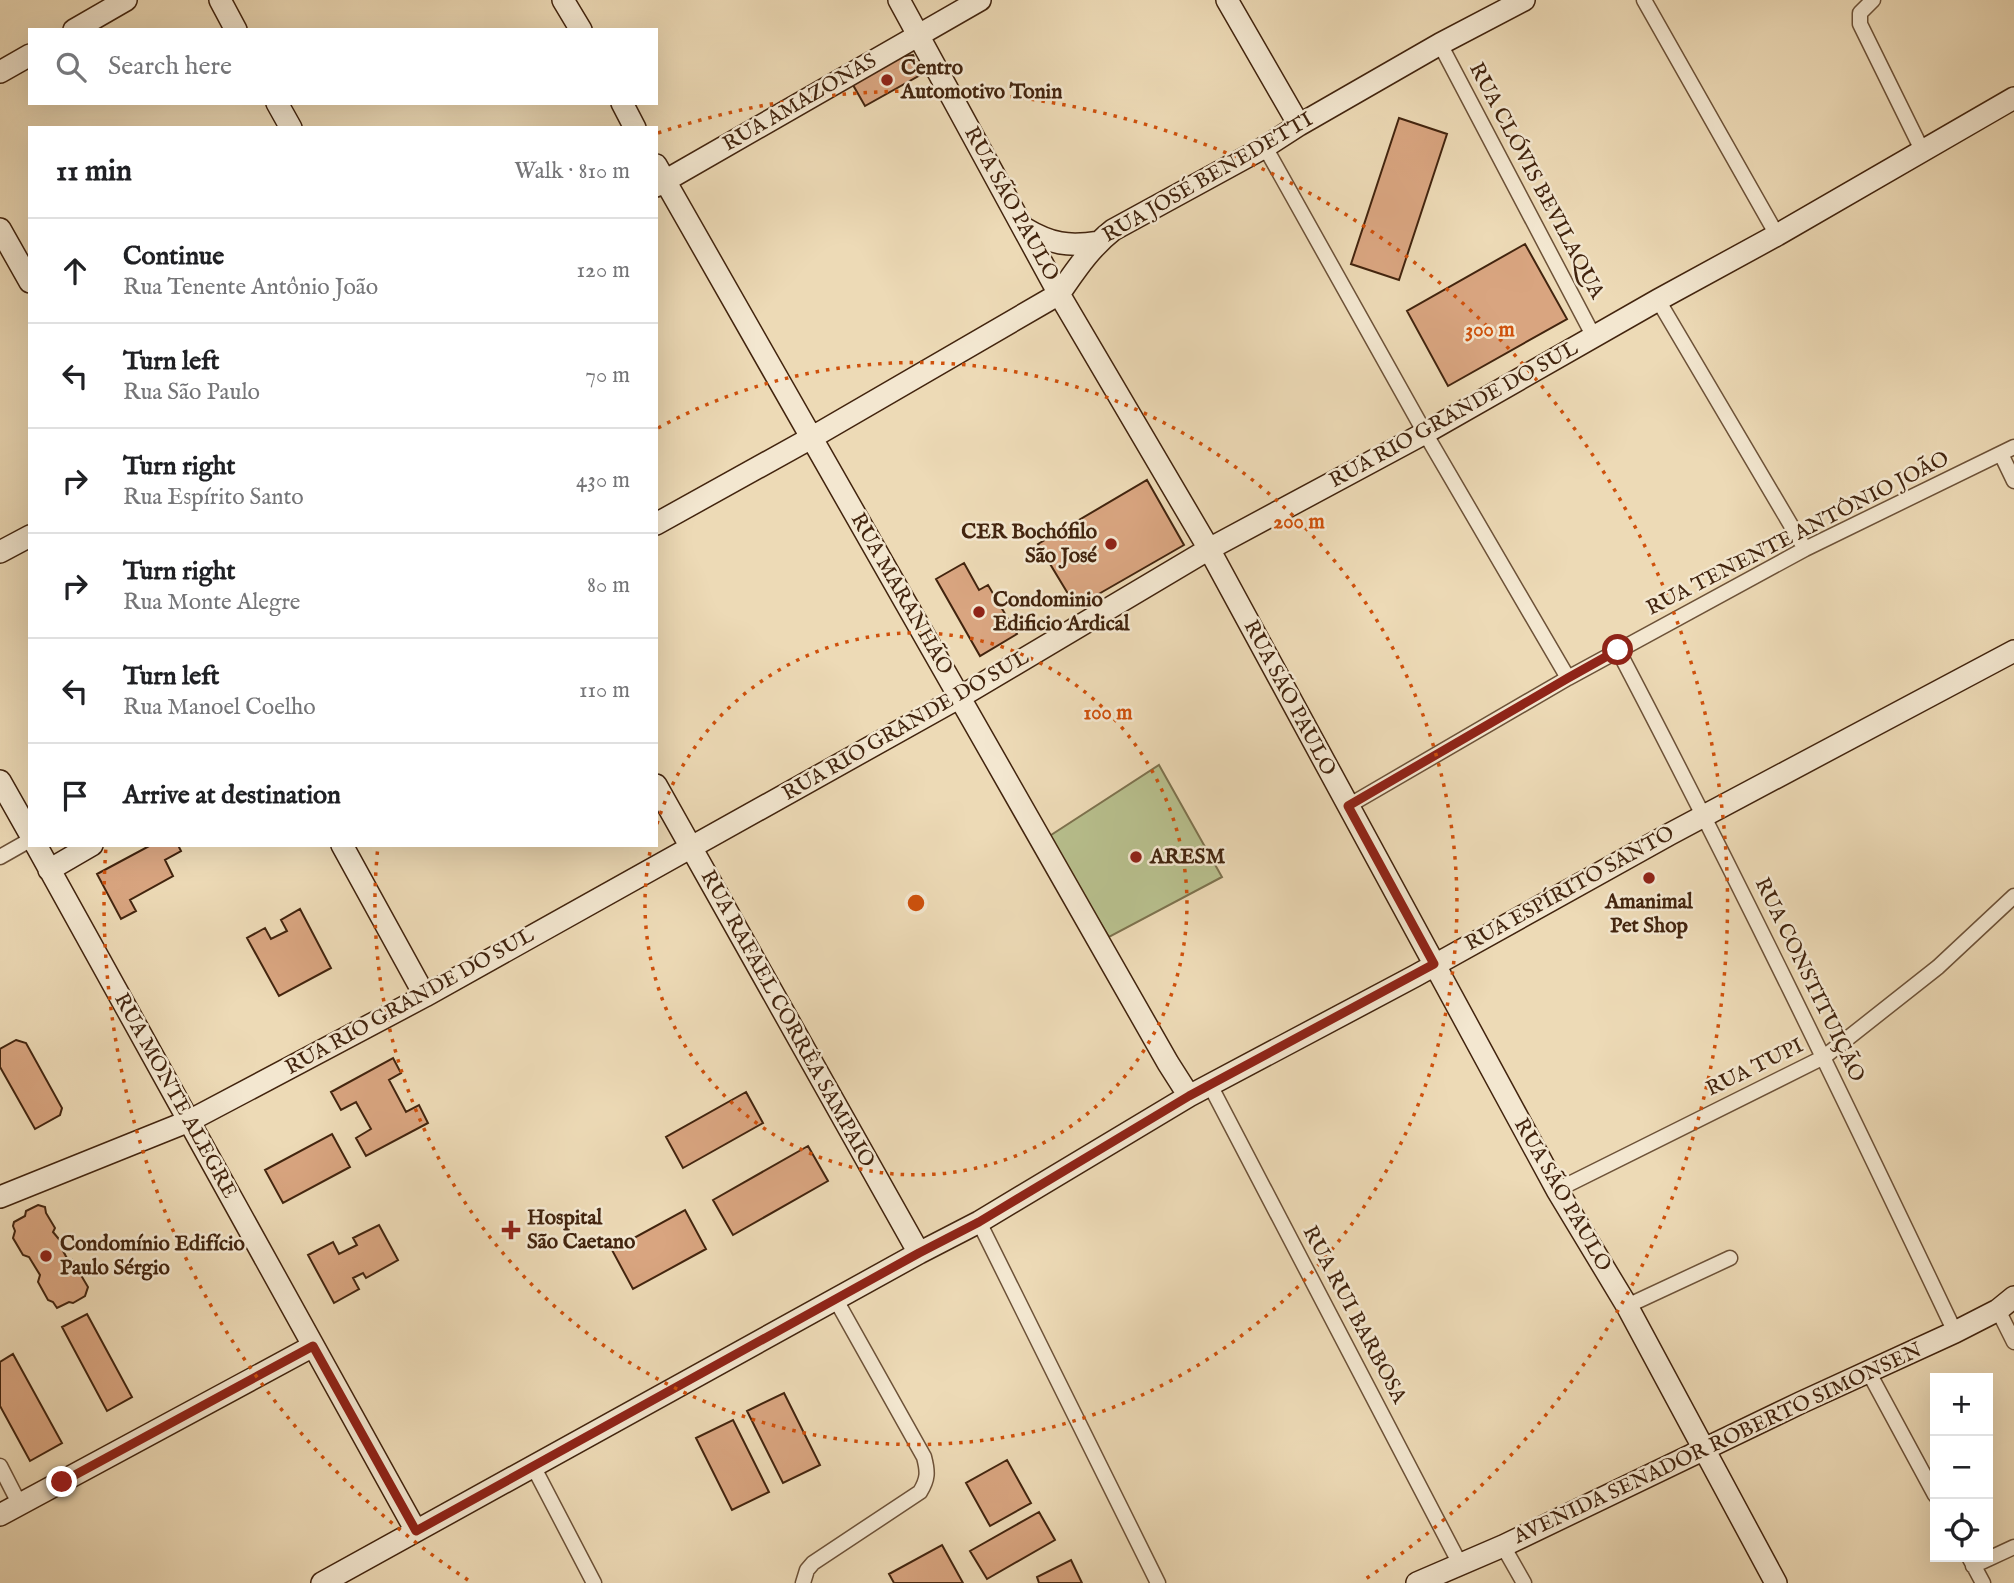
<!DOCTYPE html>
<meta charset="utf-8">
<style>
body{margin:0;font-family:"IM FELL English",serif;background:#f2f2f2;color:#202124}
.controls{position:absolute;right:21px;bottom:21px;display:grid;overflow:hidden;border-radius:0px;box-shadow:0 7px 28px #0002}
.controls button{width:63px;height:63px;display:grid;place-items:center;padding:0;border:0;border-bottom:2px solid #e0e0e0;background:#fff;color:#202124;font:35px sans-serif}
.stop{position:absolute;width:21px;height:21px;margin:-16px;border:5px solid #8f2418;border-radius:50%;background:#fff}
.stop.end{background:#8f2418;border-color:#fff;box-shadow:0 2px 7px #0008}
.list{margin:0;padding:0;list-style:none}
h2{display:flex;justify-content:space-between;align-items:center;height:91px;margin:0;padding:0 28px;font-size:30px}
h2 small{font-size:23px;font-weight:400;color:#757577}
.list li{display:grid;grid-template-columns:46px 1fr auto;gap:21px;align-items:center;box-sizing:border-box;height:105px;padding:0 28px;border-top:2px solid #e0e0e0}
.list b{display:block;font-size:26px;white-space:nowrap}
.list p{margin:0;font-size:23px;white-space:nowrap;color:#757577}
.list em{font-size:23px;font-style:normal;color:#757577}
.icon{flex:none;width:38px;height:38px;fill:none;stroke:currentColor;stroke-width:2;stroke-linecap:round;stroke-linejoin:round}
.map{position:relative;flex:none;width:2014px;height:1583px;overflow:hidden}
.search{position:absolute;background:#fff;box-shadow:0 7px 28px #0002;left:28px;top:28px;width:630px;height:77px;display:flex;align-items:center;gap:18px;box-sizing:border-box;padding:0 24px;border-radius:0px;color:#757577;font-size:26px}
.panel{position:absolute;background:#fff;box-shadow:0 7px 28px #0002;left:28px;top:126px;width:630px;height:721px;border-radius:0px}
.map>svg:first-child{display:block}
.green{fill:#b8c08e;stroke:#7d724e;stroke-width:2}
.building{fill:#d9a580;stroke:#42240e;stroke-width:2}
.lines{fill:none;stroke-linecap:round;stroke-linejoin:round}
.street-casing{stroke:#6d5238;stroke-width:17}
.secondary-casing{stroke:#42240e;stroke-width:24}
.street{stroke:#f3e7d0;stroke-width:14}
.secondary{stroke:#f3e7d0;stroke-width:21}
.route{stroke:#8f2418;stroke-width:9}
.ring{fill:none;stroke:#cf510c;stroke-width:3.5;stroke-dasharray:3.5 7}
.poi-dot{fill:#8f2418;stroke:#f3e7d0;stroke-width:2.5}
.labels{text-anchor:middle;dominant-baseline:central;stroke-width:5;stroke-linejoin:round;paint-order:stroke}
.poi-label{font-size:21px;font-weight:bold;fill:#42240e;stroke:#f3e7d0;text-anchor:start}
.street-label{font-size:21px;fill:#42240e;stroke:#f3e7d0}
.centre{fill:#cf510c;stroke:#f3e7d0;stroke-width:3.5}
.ring-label{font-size:21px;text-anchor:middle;font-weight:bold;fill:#cf510c;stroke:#f3e7d0;stroke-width:5;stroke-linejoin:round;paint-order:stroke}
</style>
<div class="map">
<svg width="2014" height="1583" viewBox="0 0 2014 1583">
<rect width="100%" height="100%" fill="#eddab6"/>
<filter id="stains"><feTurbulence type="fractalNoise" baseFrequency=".00286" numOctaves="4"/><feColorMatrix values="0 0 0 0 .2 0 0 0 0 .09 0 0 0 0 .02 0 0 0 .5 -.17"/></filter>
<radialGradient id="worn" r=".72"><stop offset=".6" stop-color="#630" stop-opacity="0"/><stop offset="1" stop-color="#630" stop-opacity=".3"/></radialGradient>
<!-- green -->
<path class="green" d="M1159,765l63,112 -113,60 -61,-100z"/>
<!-- building -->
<path class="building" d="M913,55l9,19 -57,32 -12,-21 44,-28z
M1399,118l48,16 -48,146 -48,-16z
M1525,244l42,75 -119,67 -41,-75z
M1147,480l37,65 -108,62 -38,-63z
M964,563l15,27 9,-5 29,49 -37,22 -44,-77z
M151,845h27l3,6 -16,9 8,16 -43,24 6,11 -15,8 -24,-45z
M300,909l31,59 -52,28 -32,-58 18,-10 6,11 16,-8 -6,-11z
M16,1040l10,3 36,65 -2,7 -25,14 -35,-62v-18z
M393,1058l8,15 -12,7 17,32 13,-7 9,18 -62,33 -10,-18 15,-9 -15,-27 -15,8 -10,-18z
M746,1092l17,31 -80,45 -17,-31z
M332,1134l18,33 -67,36 -18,-33z
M808,1146l20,35 -95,54 -20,-35z
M38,1205l7,2 1,6 9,15 -2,4 10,12 -1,5 7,13 3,-2 16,27 -3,9 -12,7 -4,-1 -12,6 -4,-6 -5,-2 -10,-18 2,-7 -11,-18 -6,-2 -10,-17 2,-7 -2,-5 1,-4 11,-6 1,-5z
M685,1210l21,39 -73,40 -21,-39z
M379,1225l19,35 -32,18 -3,-5 -10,5 6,11 -25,14 -26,-48 25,-13 6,12 18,-9 -4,-7z
M87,1314l45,83 -25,14 -45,-84z
M13,1354l49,89 -32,18 -30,-55v-44z
M784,1393l36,72 -37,18 -36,-72z
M733,1420l36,72 -37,18 -36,-72z
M1007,1460l24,43 -41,23 -24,-43z
M1039,1512l16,28 -68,39 -17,-28z
M942,1545l21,38h-69l-5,-9z
M1071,1560l11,23h-43l-2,-6z"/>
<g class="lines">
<defs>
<path id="street" d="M1644,0l133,235
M1873,0l-13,13v11l62,126
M1440,44l154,293
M1265,147l160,286 143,245
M1658,300l147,249
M2001,454l13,27
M1618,650c118,225 228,453 337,682
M1348,806l220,-128 237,-129 209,-102
M0,857l30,-17
M1210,1085l250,479
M1557,1190l267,-133 114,-90 76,-71
M979,1222l179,361
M1627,1306l103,-48
M1998,1310l16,32
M1868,1371l67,124
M0,1466l20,39
M533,1466l61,117
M1503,1546l21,37
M1969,1557l14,26
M1973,1566l41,-19
M803,1583l4,-13 6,-7 107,-71c8,-13 8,-20 4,-35l-88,-157"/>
<path id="secondary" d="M220,0l16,30
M563,0l18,30
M899,0l160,294 150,255 348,641 70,116 149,277
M1227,0l72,125
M74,30l52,-30
M0,72l30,-17
M277,103l14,25
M622,103l13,25
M656,165l512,898 21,33
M656,186l324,-186
M1024,228c27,16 44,19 75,14
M0,229l30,53
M656,524l155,-86 248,-144c17,-24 31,-46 54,-64l152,-83 34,-22 141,-81 84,-44
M0,552l30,-16
M0,781l30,53
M656,785l263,468
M36,845l380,686
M342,845l83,151
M49,870l43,-25
M0,1197l189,-76 236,-125 535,-299 249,-148 216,-116 233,-133 119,-65 237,-137
M0,1515l313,-169
M322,1583l597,-330 60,-31 210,-126 226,-120 255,-142 344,-183
M1417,1583l86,-37 297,-143 155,-71 43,-22 16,-13"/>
</defs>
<!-- street casing -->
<use href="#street" class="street-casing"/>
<!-- secondary casing -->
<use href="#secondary" class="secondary-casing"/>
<!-- street -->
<use href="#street" class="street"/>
<!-- secondary -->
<use href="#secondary" class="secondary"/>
</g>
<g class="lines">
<!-- route -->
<path class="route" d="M62,1482l251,-136 103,185 503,-278 60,-31 210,-126 245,-132 -86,-158 220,-128 50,-28"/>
</g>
<!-- distance rings -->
<g class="ring">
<path d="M657 824A271 271 0 1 1 651 847"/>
<path d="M658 428A541 541 0 1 1 378 846"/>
<path d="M468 1580A812 812 0 0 1 106 846M658 133A812 812 0 0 1 1364 1580"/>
</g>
<!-- markers -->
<g class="poi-dot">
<circle cx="887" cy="80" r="7"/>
<circle cx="1111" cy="544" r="7"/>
<circle cx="979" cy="612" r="7"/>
<circle cx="1136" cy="857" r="7"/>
<circle cx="1649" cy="878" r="7"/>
<path d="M507.5 1219.5h7v7h7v7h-7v7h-7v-7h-7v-7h7z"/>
<circle cx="46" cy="1256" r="7"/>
</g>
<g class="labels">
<!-- poi labels -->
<g class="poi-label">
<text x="901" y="68">Centro<tspan x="901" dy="24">Automotivo Tonin</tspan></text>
<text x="1097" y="532" text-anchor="end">CER Bochófilo<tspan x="1097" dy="24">São José</tspan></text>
<text x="993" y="600">Condominio<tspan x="993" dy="24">Edificio Ardical</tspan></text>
<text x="1150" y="857">ARESM</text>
<text x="1649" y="902" text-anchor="middle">Amanimal<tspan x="1649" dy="24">Pet Shop</tspan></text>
<text x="527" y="1218">Hospital<tspan x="527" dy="24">São Caetano</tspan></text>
<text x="60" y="1244">Condomínio Edifício<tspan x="60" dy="24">Paulo Sérgio</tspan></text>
</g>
<!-- street labels -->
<g class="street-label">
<text transform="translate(800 103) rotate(-30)">RUA AMAZONAS</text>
<text transform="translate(1208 178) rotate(-30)">RUA JOSÉ BENEDETTI</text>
<text transform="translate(1536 181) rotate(62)">RUA CLÓVIS BEVILAQUA</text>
<text transform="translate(1011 204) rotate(61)">RUA SÃO PAULO</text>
<text transform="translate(1454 415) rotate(-29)">RUA RIO GRANDE DO SUL</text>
<text transform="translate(1798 534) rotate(-27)">RUA TENENTE ANTÔNIO JOÃO</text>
<text transform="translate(901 594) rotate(60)">RUA MARANHÃO</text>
<text transform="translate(1289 698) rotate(62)">RUA SÃO PAULO</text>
<text transform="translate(906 726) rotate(-30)">RUA RIO GRANDE DO SUL</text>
<text transform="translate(1570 889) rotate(-29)">RUA ESPÍRITO SANTO</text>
<text transform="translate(1809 980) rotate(64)">RUA CONSTITUIÇÃO</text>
<text transform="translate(410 1002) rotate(-29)">RUA RIO GRANDE DO SUL</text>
<text transform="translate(787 1019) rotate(61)">RUA RAFAEL CORRÊA SAMPAIO</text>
<text transform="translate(1755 1068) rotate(-26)">RUA TUPI</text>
<text transform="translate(175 1096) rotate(61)">RUA MONTE ALEGRE</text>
<text transform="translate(1562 1195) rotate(60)">RUA SÃO PAULO</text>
<text transform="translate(1354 1315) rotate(62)">RUA RUI BARBOSA</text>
<text transform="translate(1718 1444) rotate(-25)">AVENIDA SENADOR ROBERTO SIMONSEN</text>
</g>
</g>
<circle cx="916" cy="903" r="10" class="centre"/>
<g class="ring-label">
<text x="1490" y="336">300 m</text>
<text x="1299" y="528">200 m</text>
<text x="1108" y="719">100 m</text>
</g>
<rect width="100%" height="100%" filter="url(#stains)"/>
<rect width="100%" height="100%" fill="url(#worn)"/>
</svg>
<div class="controls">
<button>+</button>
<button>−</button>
<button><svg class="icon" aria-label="locate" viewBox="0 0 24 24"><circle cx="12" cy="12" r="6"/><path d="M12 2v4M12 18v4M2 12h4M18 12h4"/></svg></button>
</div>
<div class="stop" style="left:1618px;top:650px"></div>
<div class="stop end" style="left:62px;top:1482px"></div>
<div class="search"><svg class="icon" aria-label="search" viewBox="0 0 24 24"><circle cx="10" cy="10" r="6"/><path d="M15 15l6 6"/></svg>Search here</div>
<section class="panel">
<h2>11 min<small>Walk · 810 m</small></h2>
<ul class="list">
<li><svg class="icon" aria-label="ahead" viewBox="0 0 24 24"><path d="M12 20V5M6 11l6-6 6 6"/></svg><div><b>Continue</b><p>Rua Tenente Antônio João</p></div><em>120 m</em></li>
<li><svg class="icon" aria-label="left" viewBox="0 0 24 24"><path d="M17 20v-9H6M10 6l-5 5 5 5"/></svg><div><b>Turn left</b><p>Rua São Paulo</p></div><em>70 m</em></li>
<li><svg class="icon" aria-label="right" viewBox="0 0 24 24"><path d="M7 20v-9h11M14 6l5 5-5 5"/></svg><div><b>Turn right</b><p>Rua Espírito Santo</p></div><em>430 m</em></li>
<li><svg class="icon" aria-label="right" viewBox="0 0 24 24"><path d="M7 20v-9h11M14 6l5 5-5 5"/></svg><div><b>Turn right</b><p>Rua Monte Alegre</p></div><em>80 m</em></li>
<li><svg class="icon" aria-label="left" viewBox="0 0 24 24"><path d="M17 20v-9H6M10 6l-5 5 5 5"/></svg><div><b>Turn left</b><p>Rua Manoel Coelho</p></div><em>110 m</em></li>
<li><svg class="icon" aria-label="arrive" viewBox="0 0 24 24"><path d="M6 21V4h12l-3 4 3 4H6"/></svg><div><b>Arrive at destination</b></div></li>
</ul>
</section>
</div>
